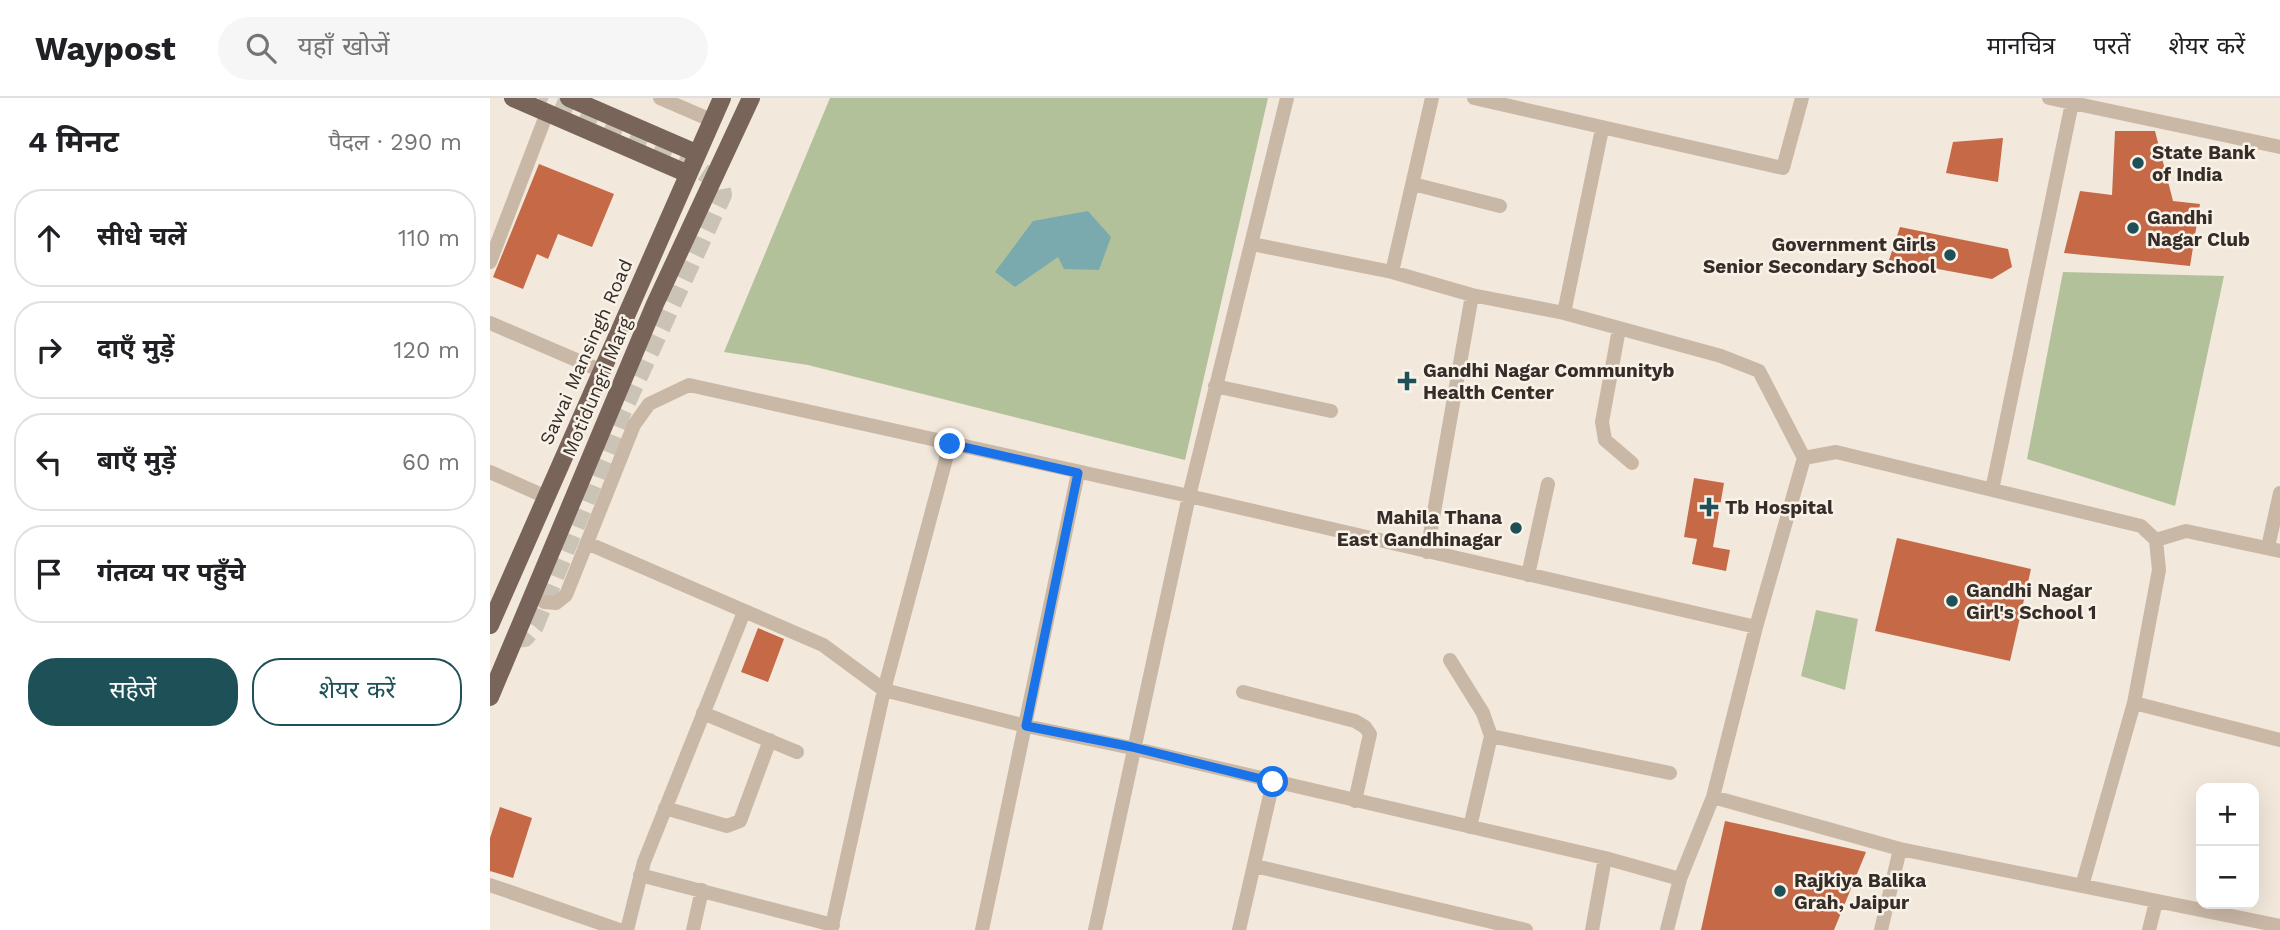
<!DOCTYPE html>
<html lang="hi">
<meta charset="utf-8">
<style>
body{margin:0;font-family:"Work Sans","Noto Sans Devanagari",sans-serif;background:#f6f6f6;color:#202124}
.controls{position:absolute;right:21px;bottom:21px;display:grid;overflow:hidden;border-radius:14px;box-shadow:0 7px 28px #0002}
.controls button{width:63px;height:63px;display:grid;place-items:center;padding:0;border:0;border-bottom:2px solid #e0e0e0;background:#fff;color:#202124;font:35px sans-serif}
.stop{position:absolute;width:21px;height:21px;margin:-16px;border:5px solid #1a73e8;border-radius:50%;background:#fff}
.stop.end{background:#1a73e8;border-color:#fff;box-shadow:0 2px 7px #0008}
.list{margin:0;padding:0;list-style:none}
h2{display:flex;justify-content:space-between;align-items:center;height:91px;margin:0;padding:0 28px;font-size:30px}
h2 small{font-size:23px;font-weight:400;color:#757577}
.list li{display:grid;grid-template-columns:46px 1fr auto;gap:21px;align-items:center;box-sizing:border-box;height:98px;margin:0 14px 14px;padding:0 14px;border:2px solid #e0e0e0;border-radius:28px}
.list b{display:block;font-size:26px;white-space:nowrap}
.list em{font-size:23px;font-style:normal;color:#757577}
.actions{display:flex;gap:14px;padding:21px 28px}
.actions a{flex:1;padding:16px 0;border:2px solid #1e5157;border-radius:28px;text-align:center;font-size:24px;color:#1e5157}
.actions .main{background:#1e5157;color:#fff}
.icon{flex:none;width:38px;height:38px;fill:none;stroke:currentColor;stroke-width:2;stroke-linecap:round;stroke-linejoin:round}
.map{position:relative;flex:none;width:1790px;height:832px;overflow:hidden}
header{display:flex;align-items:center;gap:42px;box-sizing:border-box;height:98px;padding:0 35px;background:#fff;border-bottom:2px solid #e0e0e0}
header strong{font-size:33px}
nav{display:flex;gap:38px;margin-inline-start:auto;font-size:24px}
.search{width:490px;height:63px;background:#f6f6f6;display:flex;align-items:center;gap:18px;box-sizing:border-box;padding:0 24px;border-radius:38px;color:#757577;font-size:26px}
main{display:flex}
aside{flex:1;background:#fff}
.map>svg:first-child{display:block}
.green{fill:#b3c19b}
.water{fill:#7baaae}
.building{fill:#c56946}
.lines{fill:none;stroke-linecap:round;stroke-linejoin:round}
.primary-tunnel{stroke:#ccc3b7;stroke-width:18;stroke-dasharray:18 9;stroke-linecap:butt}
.street{stroke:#cab8a7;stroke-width:14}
.primary{stroke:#786459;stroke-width:18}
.route{stroke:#1a73e8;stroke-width:9}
.poi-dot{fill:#1e5157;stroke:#f9f2e8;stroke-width:2.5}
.labels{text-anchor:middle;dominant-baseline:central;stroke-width:5;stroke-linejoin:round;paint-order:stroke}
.poi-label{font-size:19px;font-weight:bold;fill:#362d28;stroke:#f9f2e8;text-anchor:start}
.street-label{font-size:19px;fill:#362d28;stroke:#f9f2e8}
</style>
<header>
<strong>Waypost</strong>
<div class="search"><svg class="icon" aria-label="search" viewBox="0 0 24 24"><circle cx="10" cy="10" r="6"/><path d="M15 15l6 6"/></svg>यहाँ खोजें</div>
<nav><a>मानचित्र</a><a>परतें</a><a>शेयर करें</a></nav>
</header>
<main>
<aside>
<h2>4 मिनट<small>पैदल · 290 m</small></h2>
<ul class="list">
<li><svg class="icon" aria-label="ahead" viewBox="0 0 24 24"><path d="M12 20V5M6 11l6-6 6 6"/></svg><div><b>सीधे चलें</b></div><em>110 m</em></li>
<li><svg class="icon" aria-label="right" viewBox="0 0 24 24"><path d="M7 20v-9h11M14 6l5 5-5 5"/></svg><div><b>दाएँ मुड़ें</b></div><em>120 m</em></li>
<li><svg class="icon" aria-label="left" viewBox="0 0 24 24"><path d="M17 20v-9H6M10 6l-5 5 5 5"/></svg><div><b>बाएँ मुड़ें</b></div><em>60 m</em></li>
<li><svg class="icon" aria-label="arrive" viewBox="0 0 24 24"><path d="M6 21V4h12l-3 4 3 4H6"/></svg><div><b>गंतव्य पर पहुँचे</b></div></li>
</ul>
<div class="actions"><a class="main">सहेजें</a><a>शेयर करें</a></div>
</aside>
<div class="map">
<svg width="1790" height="832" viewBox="0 0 1790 832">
<rect width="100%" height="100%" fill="#f2e8db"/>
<!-- green -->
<path class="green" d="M340,0h438l-83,362 -377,-95 -84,-13z
M1573,174l161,4 -49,230 -148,-47z
M1326,512l42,9 -13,71 -44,-14z"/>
<!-- water -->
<path class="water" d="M598,113l23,26 -12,33 -35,-1 -6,-12 -43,30 -20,-15 38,-51z"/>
<!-- building -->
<path class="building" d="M1625,33h40l18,70 27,3 -10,62 -126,-13 16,-62 32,4z
M1513,40l-5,44 -52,-9 7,-31z
M49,66l75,30 -22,53 -34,-13 -10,25 -11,-5 -14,35 -30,-12z
M1410,129l108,22 4,18 -20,12 -103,-19z
M1204,380l30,5 -11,64 17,3 -4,21 -34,-7 5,-25 -13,-2z
M1407,440l134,31 -21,92 -135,-30z
M268,530l26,11 -16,43 -27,-10z
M10,709l32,11 -19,60 -23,-7v-33z
M1235,723l141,31 -32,78h-133z"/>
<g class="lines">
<!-- primary-tunnel -->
<path class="primary-tunnel" d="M23,541l12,-1 10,-12 88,-215 100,-216 -2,-11 -21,-14 -161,-72"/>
<!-- street -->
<path class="street" d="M170,0l51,22
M984,0l309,70 19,-70
M1559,0l231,49
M923,86l87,22
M762,146l140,28 80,23 92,18 157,43 38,15 45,87
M0,164l57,-149
M902,174l40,-174
M1074,215l38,-184
M0,225l112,48
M1129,231l-17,93 3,18 27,23
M725,288l116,25
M0,374l54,24
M1502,392l81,-392
M1666,442l30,-9 94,20
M97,445l236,102 61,45 142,36 106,22 473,110 75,21
M1778,449l12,-54
M937,454l45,-257
M1038,477l20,-91
M54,504l12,1 10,-8 68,-170 15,-21 40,-19 500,111 567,131
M960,562l33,53 8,23 -21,91
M753,594l112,29 10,6 5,7 -15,67
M1644,605l146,37
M213,615l94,39
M1001,638l179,37
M175,710l62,18 13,-5 30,-81
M765,768l271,64
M150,777l193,50
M0,787l130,45
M1592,788l52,-183 25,-133 -3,-30 -15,-14 -305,-74 -32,6 -48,169 -43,170 187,52 380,77
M137,832l17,-68 100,-250
M203,832l9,-40
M341,832l53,-240 66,-246
M492,832l96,-457
M605,832l94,-434 98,-398
M749,832l34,-148
M1102,832l13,-72
M1177,832l13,-51 33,-82
M1391,832l19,-81
M1659,832l7,-28"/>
<!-- primary -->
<path class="primary" d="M23,0l173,75
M79,0l127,55
M0,527l232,-527
M0,599l165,-393 96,-206"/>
</g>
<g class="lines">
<!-- route -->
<path class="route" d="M460,346l128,29 -52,253 106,21 141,35"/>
</g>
<!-- markers -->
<g class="poi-dot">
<circle cx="1648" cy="65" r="7"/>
<circle cx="1643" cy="130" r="7"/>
<circle cx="1460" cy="157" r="7"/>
<path d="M913.5 272.5h7v7h7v7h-7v7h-7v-7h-7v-7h7z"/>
<path d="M1215.5 398.5h7v7h7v7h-7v7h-7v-7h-7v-7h7z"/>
<circle cx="1026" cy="430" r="7"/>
<circle cx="1462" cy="503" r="7"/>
<circle cx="1290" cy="793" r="7"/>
</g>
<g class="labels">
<!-- poi labels -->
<g class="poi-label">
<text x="1662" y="54">State Bank<tspan x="1662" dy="22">of India</tspan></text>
<text x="1657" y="119">Gandhi<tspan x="1657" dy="22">Nagar Club</tspan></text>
<text x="1446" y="146" text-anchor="end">Government Girls<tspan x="1446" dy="22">Senior Secondary School</tspan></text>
<text x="933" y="272">Gandhi Nagar Communityb<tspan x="933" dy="22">Health Center</tspan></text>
<text x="1235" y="409">Tb Hospital</text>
<text x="1012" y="419" text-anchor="end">Mahila Thana<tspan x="1012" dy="22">East Gandhinagar</tspan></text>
<text x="1476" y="492">Gandhi Nagar<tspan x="1476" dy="22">Girl's School 1</tspan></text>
<text x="1304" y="782">Rajkiya Balika<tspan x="1304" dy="22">Grah, Jaipur</tspan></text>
</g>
<!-- street labels -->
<g class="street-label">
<text transform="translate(96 254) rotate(-66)">Sawai Mansingh Road</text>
<text transform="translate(107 289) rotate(-67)">Motidungri Marg</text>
</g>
</g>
</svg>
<div class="controls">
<button>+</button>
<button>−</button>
</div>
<div class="stop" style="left:783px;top:684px"></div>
<div class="stop end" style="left:460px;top:346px"></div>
</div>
</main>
